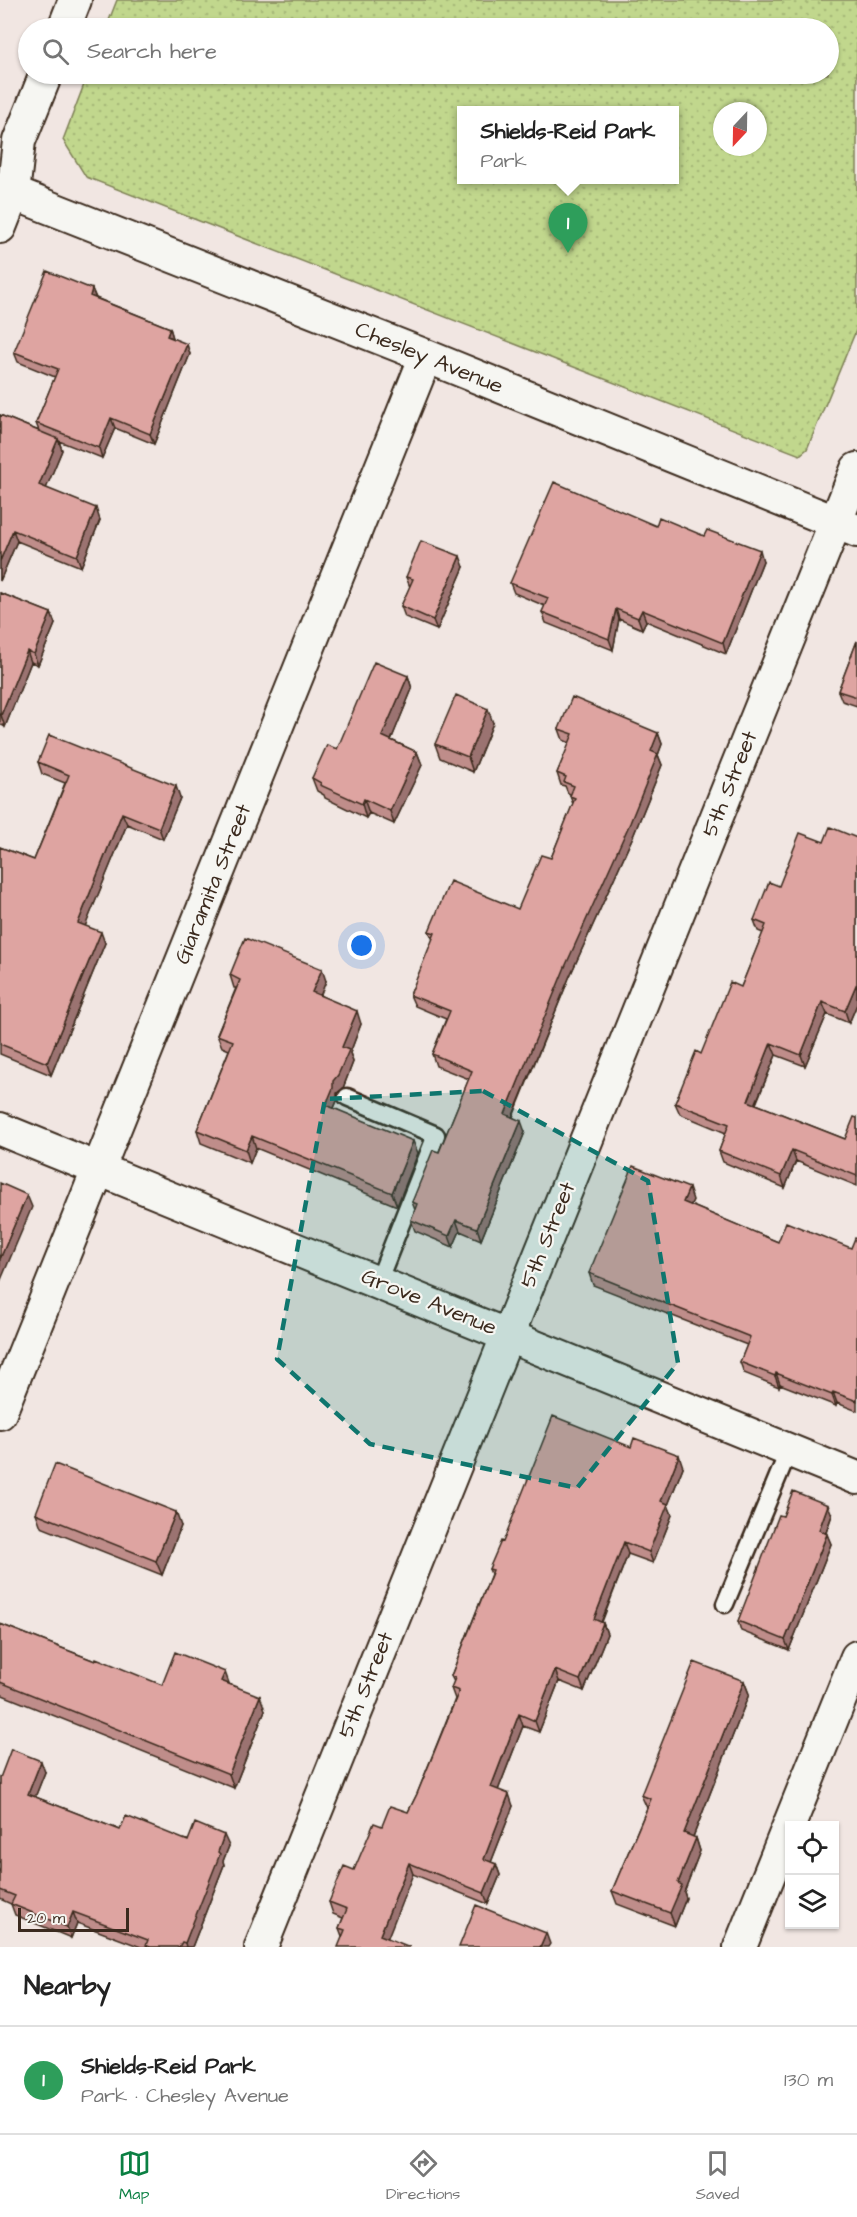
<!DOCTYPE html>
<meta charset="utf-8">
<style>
body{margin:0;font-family:"Architects Daughter",sans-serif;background:#f2f2f2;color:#222}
.controls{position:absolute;right:18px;bottom:18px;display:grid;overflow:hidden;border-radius:0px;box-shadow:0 2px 4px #0004}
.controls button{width:54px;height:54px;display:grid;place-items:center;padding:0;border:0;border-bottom:2px solid #e0e0e0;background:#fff;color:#222;font:30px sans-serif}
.compass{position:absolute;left:713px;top:102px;width:54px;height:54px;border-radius:50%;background:#fff;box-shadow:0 2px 4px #0004;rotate:202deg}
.scale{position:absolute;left:18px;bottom:15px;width:111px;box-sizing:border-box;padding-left:6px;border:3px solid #3b2a1e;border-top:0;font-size:16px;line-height:21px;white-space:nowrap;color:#3b2a1e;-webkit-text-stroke:4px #f6f6f2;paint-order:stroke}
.you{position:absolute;left:362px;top:946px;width:21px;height:21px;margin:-15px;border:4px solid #fff;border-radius:50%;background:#1a73e8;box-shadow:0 0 0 9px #1a73e833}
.badge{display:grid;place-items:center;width:39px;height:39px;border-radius:50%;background:#0b8043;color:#fff;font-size:20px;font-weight:700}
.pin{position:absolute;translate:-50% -50px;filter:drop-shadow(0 2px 3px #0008)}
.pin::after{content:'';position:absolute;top:32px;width:21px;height:18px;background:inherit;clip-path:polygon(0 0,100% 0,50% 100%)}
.popup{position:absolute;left:457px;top:106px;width:222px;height:78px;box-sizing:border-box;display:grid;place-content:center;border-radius:0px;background:#fff;filter:drop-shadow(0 2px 4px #0005);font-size:20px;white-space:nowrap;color:#767676}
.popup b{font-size:22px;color:#222}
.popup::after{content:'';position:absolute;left:50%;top:100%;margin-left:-12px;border:12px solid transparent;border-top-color:#fff}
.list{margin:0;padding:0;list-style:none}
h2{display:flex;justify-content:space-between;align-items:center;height:78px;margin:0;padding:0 24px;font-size:26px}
h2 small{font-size:20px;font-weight:400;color:#767676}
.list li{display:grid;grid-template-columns:39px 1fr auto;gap:18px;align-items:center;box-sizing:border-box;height:108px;padding:0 24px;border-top:2px solid #e0e0e0}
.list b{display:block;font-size:22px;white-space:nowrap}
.list p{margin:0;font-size:20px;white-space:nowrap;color:#767676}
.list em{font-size:20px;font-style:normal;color:#767676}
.icon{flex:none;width:33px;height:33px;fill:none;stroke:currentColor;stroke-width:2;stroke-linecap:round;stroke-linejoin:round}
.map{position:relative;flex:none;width:857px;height:1947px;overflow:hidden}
.search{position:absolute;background:#fff;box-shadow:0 2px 4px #0004;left:18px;right:18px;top:18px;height:66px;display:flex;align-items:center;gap:15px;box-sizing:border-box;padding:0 21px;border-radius:33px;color:#767676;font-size:22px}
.sheet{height:186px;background:#fff}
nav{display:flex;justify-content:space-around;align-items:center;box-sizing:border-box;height:84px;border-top:2px solid #e0e0e0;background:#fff;font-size:16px;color:#767676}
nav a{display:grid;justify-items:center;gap:3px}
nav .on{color:#0b8043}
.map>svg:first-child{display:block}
.park{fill:url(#park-dots);stroke:#7e8056;stroke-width:1.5;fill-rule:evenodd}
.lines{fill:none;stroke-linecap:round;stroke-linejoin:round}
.lane-casing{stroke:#3b2a1e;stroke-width:21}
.street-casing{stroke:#3b2a1e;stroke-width:36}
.lane{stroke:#f6f6f2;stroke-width:16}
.street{stroke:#f6f6f2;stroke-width:32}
.wall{fill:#bf8d8a;stroke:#3b2a1e;stroke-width:1.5}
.shaded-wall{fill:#9b7371;stroke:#3b2a1e;stroke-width:1.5}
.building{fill:#dea4a1;stroke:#3b2a1e;stroke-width:1.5}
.marked{fill:#0f766e;fill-opacity:0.2;stroke:#0f766e;stroke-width:4.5;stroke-dasharray:12 8;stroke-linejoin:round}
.labels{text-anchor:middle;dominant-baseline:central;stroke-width:4.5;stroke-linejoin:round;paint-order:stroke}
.street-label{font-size:22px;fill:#3b2a1e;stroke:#f6f6f2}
</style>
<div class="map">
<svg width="857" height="1947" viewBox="0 0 857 1947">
<defs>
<pattern id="park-dots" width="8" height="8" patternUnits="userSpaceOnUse" patternTransform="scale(1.5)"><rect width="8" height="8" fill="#c1d78d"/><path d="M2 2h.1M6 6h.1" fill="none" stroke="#a7b979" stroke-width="1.8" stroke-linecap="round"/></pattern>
</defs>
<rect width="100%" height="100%" fill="#f1e6e2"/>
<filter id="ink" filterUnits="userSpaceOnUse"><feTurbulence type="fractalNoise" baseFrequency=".0167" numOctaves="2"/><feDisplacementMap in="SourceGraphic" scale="12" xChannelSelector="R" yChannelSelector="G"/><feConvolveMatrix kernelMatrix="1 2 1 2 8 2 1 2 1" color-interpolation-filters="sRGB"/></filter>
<g filter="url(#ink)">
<!-- park -->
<path class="park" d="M117,0h740v328l-50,121 -7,6 -714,-278 -23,-37 25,-66h740v-46h-722zM462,110h212v70h-212zM722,111h36v36h-36z"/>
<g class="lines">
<defs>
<path id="lane" d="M347,1097l89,38 -58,147
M725,1604l64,-154"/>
<path id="street" d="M64,28l11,-28
M0,188l426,168 431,175
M0,227l13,-33 6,-53 27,-67
M0,1129l857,349
M0,1413l426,-1057
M261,1947l596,-1478
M740,1947l117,-290"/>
</defs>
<!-- lane casing -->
<use href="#lane" class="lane-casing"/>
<!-- street casing -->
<use href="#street" class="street-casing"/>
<!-- lane -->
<use href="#lane" class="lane"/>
<!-- street -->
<use href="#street" class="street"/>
</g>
<!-- wall -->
<path class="wall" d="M92,289l4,9 74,30 3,10 17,16 -36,90 -39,-16 -13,30 -43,-17 3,9 -16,38 54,32 -19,47 -64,-26 -17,40v-166l39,16 -3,-8 19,-46 -37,-15 -4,-10z
M656,526l48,10 59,25 -37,93 -80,-33 -4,8 -23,-10 -6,31 -67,-27 -4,-11 3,-6 -31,-13 -4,-10z
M464,567l-27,63 -32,-13 -4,-11 9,-19 -4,-10z
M0,593l51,20 4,11 -17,41 -7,-3 -26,65 -5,-3z
M857,641v65l-15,-5 -4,-10z
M408,676l4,13 -21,51 26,12 5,13 -28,59 -25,-11 -3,5 -41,-20 -1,-3 -7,-4 -5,-13 25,-29z
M493,723l-20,49 -33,-14 -5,-14z
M559,729l99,4 4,11 -4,11 4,10 -28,69 -65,144 -56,139 12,15 -44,108 -21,-9 -7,16 -38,-16 -4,-11 4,-10 -3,-8 27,-50 30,-73 -33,-13 -4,-12 14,-35 -31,-13 -5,-11 23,-55 -4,-9 89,-22 33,-51 22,-54 -3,-8v-2l-2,-1 -3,-7 -4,-1 -4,-12 13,-30 -7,-3z
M38,762l142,36 -17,41 -36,-15 -42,102 20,17 -54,132 -51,-21v-207l34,13 31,-77 -23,-9z
M857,838v166l-8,19 -22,-9 -22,52 -29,-11 -20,49 89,35 12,-21v68l-61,-25 -11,27 -62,-26 -4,-11 7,-18 -46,-19 -5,-11 26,-49 40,-67 22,-54 -5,-2 -4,-11 25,-34 45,-44z
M230,975l96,6 -6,14 41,29 -11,29 3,9 -10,26 -6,5v8l-3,7 84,45 -21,53 -141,-58 -6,15 -49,-20 -4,-13 32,-80 -7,-3 -5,-12 19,-47h-2z
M693,1200l-3,5 88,37 73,6 6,-9v172l-20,-8 -1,3 -56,-22 -1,3 -35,-14 -4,-11 7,-17 -154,-60 -4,-12z
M683,1467l-15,38 4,10 -19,48 -25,-9 -26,68 1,1 4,11 -23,57 -25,-10 -20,51 -16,-6 -25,64 15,16 -22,56 5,2 4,11 -12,29 -75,-30 -71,62 -3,-8 4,-10 -10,-4 -4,-12 25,-32 28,-44 26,-14 9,-18 38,-95 -4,-11 3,-6 -3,-6 40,-102 -2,-5 14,-27z
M36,1513l145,13 -19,49 -121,-48z
M832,1515l-6,18 5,11 -42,106 -48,-19 -3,-10 45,-105z
M0,1624l95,37 67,24 67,-1 36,26 -31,78 -234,-94z
M744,1681l5,13 -56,143 3,1 4,13 -16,41 2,6 -11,28 -58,-22 -5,-13 35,-83 -6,-13z
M45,1772l-10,25 85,33 109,16 -6,15 1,4 -32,82h-51l-64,-24 -6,15 -56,-23 -4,-11 -11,-5v-121z"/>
<!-- shaded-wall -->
<path class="shaded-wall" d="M92,289l4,10 -6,-3z
M170,328l3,10 -6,-2z
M187,344l3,10 -36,90 -4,-10z
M111,418l4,10 -13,30 -3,-10z
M58,439l4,11 -19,46 -4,-11z
M96,508l4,12 -19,47 -4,-11z
M13,530l4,11 -17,40v-20z
M760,550l3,11 -37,93 -3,-11z
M460,556l4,11 -27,63 -4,-10z
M616,609l3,10 -6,31 -4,-11z
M642,610l4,11 -4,8 -4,-11z
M51,613l4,11 -17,41 -4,-11z
M27,651l4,11 -26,65 -4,-12z
M408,676l4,13 -25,61 -5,-14z
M488,709l5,14 -20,49 -5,-15z
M658,733l4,11 -4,11 4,10 -28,69 -65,144 -60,147 -4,-11z
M417,752l5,13 -28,59 -4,-13z
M176,786l4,12 -17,41 -4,-11z
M364,799l5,14 -3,5 -4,-14z
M122,813l5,11 -45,110 -4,-11z
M101,932l4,11 -54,132 -4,-12z
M322,969l4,12 -9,23 -5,-12z
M856,985l1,3v16l-8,19 -4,-12z
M822,1002l5,12 -22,52 -4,-11z
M357,1011l4,13 -11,29 3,9 -10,26 -6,5v8l-7,16 -4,-12 16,-58z
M771,1043l5,12 -24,57 -4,-11z
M521,1121l4,11 -44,108 -4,-12z
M252,1136l4,12 -6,15 -4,-13z
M413,1141l5,12 -21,53 -5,-13z
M792,1150l4,11 -11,27 -4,-12z
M689,1188l4,12 -6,13 -4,-11z
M27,1195l5,12 -32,75v-23z
M456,1220l4,11 -7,16 -4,-11z
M776,1373l4,11 -1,3 -4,-11z
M833,1392l4,11 -1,3 -4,-11z
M679,1455l4,12 -15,38 4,10 -19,48 -4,-11 12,-51z
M828,1505l4,10 -9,25 -4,-10z
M176,1512l5,14 -19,49 -6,-14z
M827,1534l4,10 -42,106 -4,-10z
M624,1542l4,12 -30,76 -4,-11z
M603,1623l4,11 -23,57 -4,-11z
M555,1670l4,11 -20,51 -4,-11z
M225,1672l5,14 -9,-5z
M744,1681l5,13 -60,153 -5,-14z
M260,1696l5,14 -31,78 -5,-14z
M519,1714l4,12 -28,72 -4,-11z
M41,1761l4,11 -13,33 -4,-11z
M509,1794l4,12 -25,64 -4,-11z
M224,1835l5,11 -6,15 1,4 -32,82h-6l-1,-4z
M696,1838l4,13 -16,41 2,6 -11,28 -5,-13 8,-30z
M409,1863l4,11 -29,73 -4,-12z
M496,1864l4,11 -12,29 -4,-11z
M73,1912l4,11 -6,15 -4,-11z
M546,1933l4,11 -2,3h-8z"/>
<!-- building -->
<path class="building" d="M47,271l45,18 -2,7 80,32 -3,8 20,8 -37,90 -39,-16 -12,30 -63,-25 22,-54 -44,-17z
M0,415l58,24 -19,46 57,23 -19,48 -64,-26 -13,31z
M554,482l102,44 3,-9 45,19 3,-6 53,20 -37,93 -81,-33 -4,8 -22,-9 -7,30 -67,-27 6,-14 -38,-15z
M421,541l39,15 -27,64 -32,-14 12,-27 -7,-2z
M0,593l51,20 -17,41 -7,-3 -26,64h-1z
M857,641v56l-19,-6z
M374,662l34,14 -26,60 35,16 -27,59 -26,-12 -2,5 -42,-19 1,-2 -9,-5 15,-33 10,4 1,-2z
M456,695l32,14 -20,48 -33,-13z
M572,697l86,36 -7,18 7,3 -28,69 -65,144 -60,147 16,7 -44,107 -21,-8 -7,16 -38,-16 6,-16 -5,-2 21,-52 6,2 33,-81 -40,-17 18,-43 -40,-16 25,-62 -6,-2 21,-50 68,28 23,-54 10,3 24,-60 -5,-2 4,-10 -10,-4 2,-5 -9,-4 16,-39 -14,-5z
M49,735l127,51 -17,42 -37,-15 -44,110 23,9 -54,131 -47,-19v-197l34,13 35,-85 -31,-13z
M830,827l27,11v148l-1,-1 -11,26 -23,-9 -21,53 -30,-12 -23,58 97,38 9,-22 3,1v58l-65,-26 -11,26 -62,-25 10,-27 -54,-21 21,-52 5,3 29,-72 11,5 25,-62 -12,-5 15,-38 10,4 21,-53 24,9z
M245,938l77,31 -10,23 45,19 -15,36 7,3 -11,25 -5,6v7l-7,17 87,36 -21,52 -140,-57 -6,14 -49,-20 36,-89 -16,-6 23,-55 -10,-5z
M633,1166l56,22 -6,14 95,40 8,-20 65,26 4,-10 2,1v162l-24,-9 -1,3 -56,-22 -1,3 -35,-14 10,-25 -161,-64z
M0,1183l27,12 -27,64z
M553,1416l78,31 3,-9 45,17 -18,46 7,3 -19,48 -25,-10 -30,77 9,4 -23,57 -25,-10 -20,51 -16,-7 -28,73 18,7 -25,65 12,5 -12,29 -75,-30 -29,72 30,12h-72l7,-17 -6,-2 8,-19 -18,-7 15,-36 10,4 20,-47 8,3 8,-20 18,6 9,-18 42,-103 -8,-3 4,-10 -4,-2 42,-106 -4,-1 12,-28 2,1z
M55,1464l121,48 -20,49 -120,-48z
M793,1491l35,14 -9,25 8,4 -42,106 -47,-19 41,-106 4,1z
M0,1624l95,37 1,-3 66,27 13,-33 50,20 -4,9 39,15 -31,78 -229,-92z
M694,1662l50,19 -60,152 12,5 -18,45 4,2 -12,28 -58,-22 39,-92 -10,-4z
M11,1749l30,12 -13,33 92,36 6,-14 62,25 7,-18 29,12 -6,17 2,2 -35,89 -3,-1 -3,5h-29l-4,-2 2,-5 -75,-28 -6,15 -56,-23 4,-8 -15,-6v-112z
M476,1905l70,28 -6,14h-81z"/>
</g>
<!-- marked area -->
<path class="marked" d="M483,1091l165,90 30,182 -101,125 -207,-44 -93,-85 48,-260z"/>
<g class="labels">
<!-- street labels -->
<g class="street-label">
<text transform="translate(429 358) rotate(22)">Chesley Avenue</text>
<text transform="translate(730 784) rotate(-68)">5th Street</text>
<text transform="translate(213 884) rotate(-68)">Giaramita Street</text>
<text transform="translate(548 1235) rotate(-68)">5th Street</text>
<text transform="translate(429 1302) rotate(22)">Grove Avenue</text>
<text transform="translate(366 1685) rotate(-68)">5th Street</text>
</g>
</g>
</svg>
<div class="controls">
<button><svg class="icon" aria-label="locate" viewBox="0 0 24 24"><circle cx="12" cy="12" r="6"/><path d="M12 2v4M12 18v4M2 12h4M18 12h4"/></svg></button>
<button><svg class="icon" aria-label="layers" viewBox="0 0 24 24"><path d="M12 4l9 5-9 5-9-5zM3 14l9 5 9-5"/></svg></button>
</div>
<svg class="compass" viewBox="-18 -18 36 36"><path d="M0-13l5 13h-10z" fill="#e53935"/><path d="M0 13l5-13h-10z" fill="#767676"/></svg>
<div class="scale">20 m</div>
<div class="you"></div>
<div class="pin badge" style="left:568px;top:253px;background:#2e9e5b">1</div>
<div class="popup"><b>Shields-Reid Park</b>Park</div>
<div class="search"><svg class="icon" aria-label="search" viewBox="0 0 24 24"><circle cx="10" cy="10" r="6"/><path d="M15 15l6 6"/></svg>Search here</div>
</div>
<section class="sheet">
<h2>Nearby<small></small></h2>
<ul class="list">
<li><span class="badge" style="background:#2e9e5b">1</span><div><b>Shields-Reid Park</b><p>Park · Chesley Avenue</p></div><em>130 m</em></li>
</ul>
</section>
<nav>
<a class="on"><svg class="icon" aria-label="map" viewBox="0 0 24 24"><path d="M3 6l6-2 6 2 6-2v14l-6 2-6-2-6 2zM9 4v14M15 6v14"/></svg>Map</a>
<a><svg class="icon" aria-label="directions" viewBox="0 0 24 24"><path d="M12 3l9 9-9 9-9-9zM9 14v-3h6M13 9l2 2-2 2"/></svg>Directions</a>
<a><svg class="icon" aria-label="saved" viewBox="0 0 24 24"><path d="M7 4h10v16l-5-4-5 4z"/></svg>Saved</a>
</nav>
